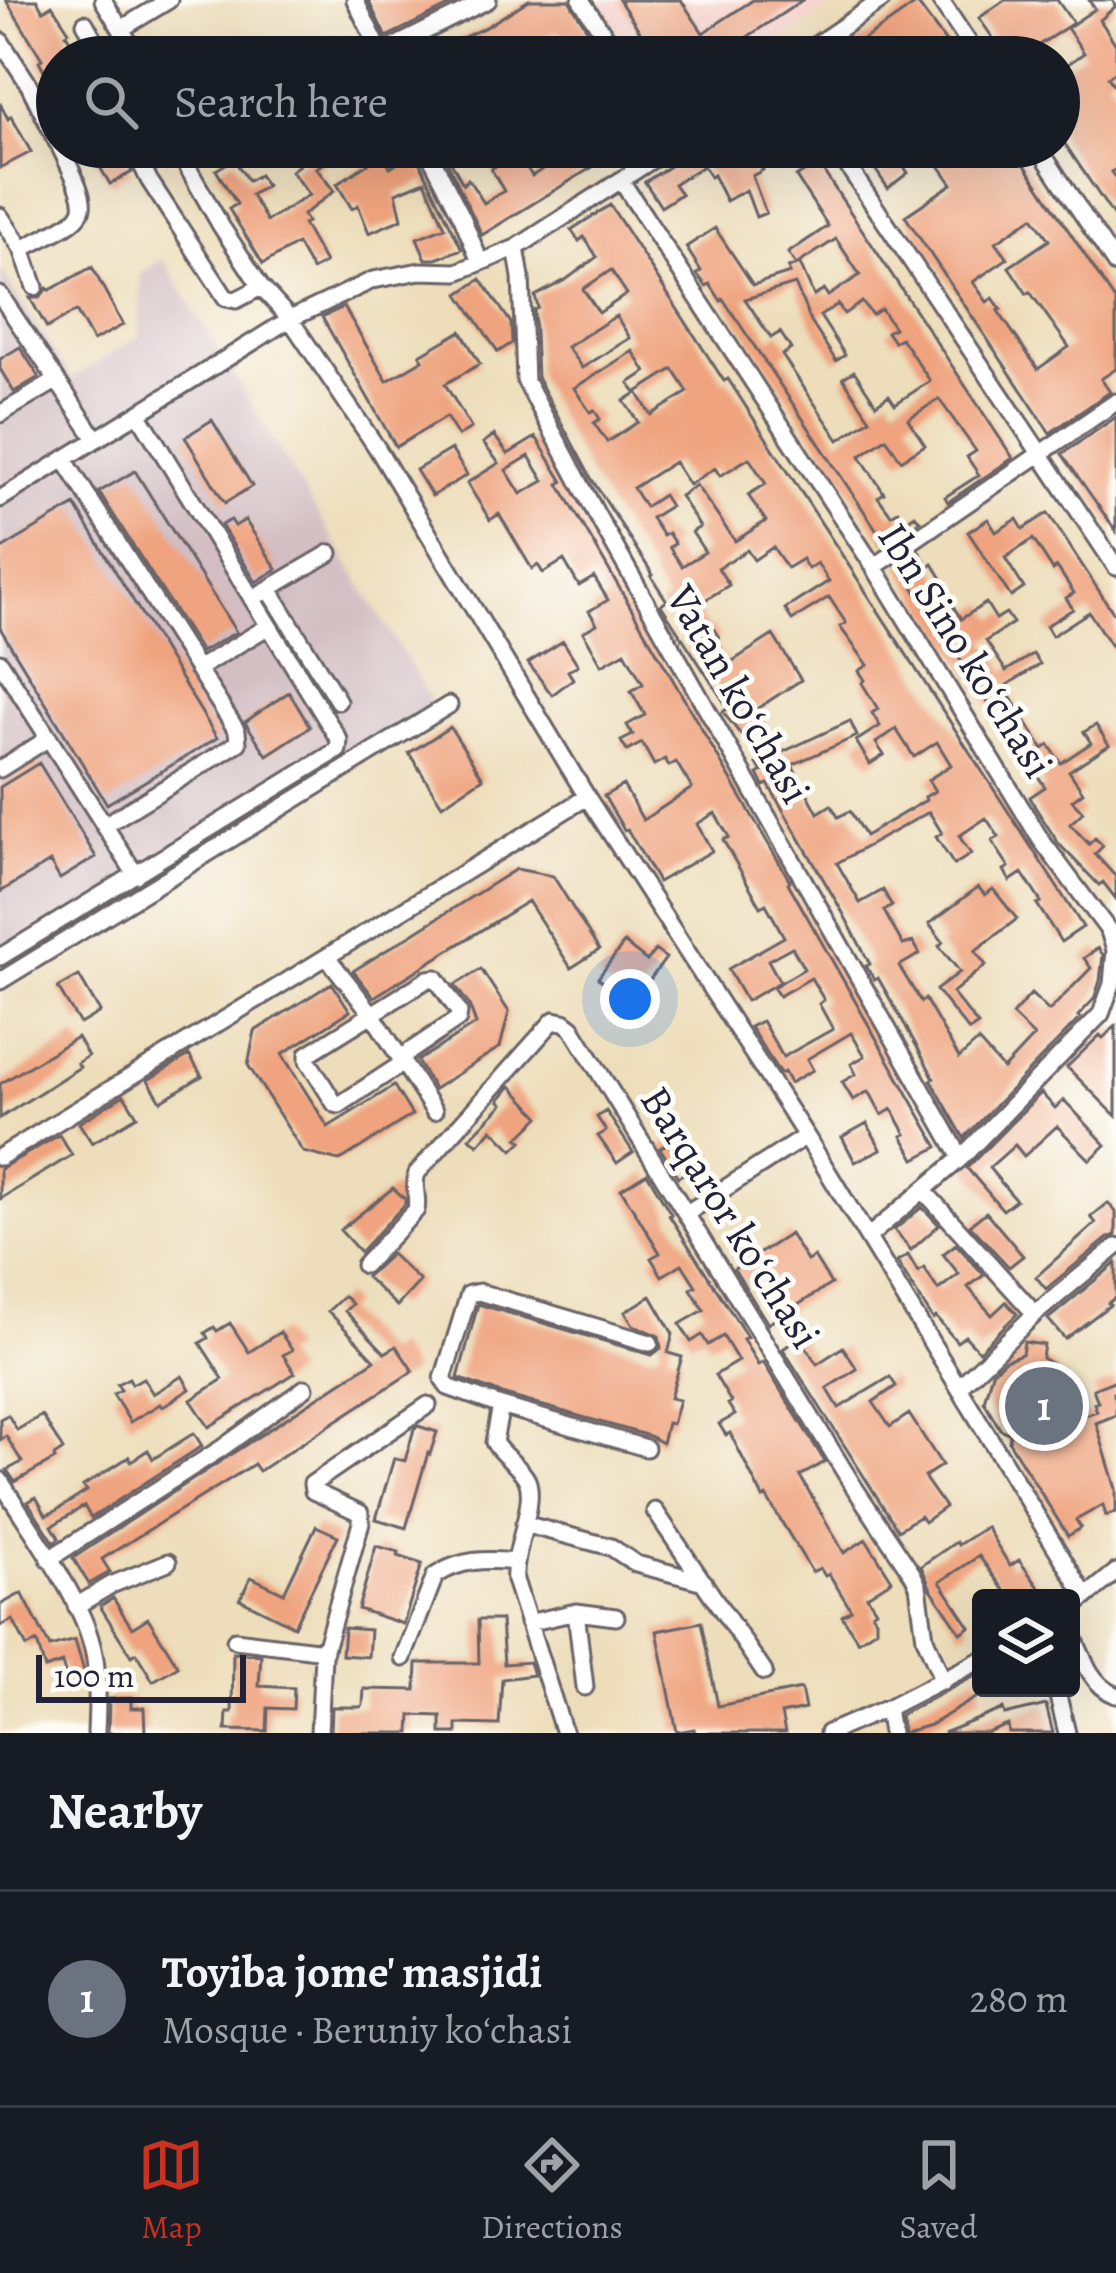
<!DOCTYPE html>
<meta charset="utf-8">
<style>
body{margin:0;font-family:Alegreya,serif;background:#20242c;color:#f1f3f6}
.controls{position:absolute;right:36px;bottom:36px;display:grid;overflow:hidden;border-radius:12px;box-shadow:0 12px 48px #0002}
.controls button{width:108px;height:108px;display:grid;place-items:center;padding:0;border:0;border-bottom:3px solid #363941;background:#171b24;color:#f1f3f6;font:60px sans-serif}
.scale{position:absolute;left:36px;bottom:30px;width:210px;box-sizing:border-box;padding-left:12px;border:6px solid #22223b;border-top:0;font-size:33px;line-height:42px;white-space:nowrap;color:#22223b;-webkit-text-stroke:9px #fdfcf7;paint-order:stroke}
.you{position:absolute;left:630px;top:999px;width:42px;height:42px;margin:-30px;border:9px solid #fff;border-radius:50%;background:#1a73e8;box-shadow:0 0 0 18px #1a73e833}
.badge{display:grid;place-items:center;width:78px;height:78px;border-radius:50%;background:#c8321e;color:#fff;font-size:39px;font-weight:700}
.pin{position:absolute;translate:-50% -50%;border:6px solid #fff;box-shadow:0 3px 12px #0006}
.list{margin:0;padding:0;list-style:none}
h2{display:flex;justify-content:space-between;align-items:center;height:156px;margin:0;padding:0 48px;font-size:51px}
h2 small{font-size:39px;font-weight:400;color:#9ea1a6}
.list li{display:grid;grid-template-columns:78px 1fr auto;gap:36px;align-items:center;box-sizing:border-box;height:216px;padding:0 48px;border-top:3px solid #363941}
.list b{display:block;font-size:45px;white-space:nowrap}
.list p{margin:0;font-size:39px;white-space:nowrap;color:#9ea1a6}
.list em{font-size:39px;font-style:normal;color:#9ea1a6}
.icon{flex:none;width:66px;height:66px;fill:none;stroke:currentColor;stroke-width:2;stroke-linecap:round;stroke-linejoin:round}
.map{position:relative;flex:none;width:1116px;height:1733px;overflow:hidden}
.search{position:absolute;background:#171b24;box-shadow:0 12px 48px #0002;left:36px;right:36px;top:36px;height:132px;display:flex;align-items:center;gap:30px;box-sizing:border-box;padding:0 42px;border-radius:66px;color:#9ea1a6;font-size:45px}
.sheet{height:372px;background:#171b24}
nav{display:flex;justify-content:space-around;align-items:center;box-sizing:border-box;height:168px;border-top:3px solid #363941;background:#171b24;font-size:33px;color:#9ea1a6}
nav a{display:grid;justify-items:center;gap:6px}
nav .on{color:#c8321e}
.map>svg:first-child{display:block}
.built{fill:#f7d0cc}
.industrial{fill:#d2bec3}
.building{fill:#efa37e;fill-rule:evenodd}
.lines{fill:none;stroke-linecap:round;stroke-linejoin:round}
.minor-casing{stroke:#696367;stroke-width:21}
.minor{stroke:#fff;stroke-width:15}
.labels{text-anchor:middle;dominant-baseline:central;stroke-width:10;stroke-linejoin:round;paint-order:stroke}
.street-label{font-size:42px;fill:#22223b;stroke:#fdfcf7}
</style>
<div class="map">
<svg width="1116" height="1733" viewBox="0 0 1116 1733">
<rect width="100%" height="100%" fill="#fdfcf7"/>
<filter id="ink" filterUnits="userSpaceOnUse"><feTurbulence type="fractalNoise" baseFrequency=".00833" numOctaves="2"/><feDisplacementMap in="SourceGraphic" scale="24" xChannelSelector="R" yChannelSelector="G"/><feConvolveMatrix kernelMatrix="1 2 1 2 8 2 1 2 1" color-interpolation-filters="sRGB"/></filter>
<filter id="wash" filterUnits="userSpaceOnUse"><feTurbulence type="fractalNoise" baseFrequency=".004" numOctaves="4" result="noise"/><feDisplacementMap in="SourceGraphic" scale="48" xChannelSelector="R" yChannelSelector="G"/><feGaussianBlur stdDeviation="2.7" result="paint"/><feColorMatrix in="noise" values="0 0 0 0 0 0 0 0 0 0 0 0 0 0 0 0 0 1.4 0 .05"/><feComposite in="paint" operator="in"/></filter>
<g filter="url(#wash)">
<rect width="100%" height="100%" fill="#edddba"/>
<!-- built -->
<path class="built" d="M596,0h246l-87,57h-120z"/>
<!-- industrial -->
<path class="industrial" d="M163,259l277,456 -440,263v-710l71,111 68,-42 2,-64z"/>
<g id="blocks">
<!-- building -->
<path class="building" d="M6,0h31l6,11 9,-6 17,26 -3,3 14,23h-23v37l-18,-33 3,-2z
M368,0h93l-75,37z
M529,0h40l33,53 -7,4h-68l33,-21 -2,-5 -69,26h-48l-4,-8 49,-22z
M619,0h62l22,33 50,-33h50l-86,57h-60z
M1005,0h52l16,23 -34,22 8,12h-41l-27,-39z
M1089,0h23l4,6 -16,14 16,25v26l-8,6 8,12v80l-5,3 5,7v41l-57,-85v-65l25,-17 -17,-25 28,-19z
M917,3l40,54h-120l53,-35z
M0,103l8,16 3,-3 20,36 -31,16z
M88,147h33l11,25 -22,12z
M323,147h31l-38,21 18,23 -31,24 4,7 -4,2 22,39 -13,7 -15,-26 -34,20 -34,-55 8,-5 -21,-34 18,-11 14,22 11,-6 7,11 -15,9 16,26 42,-26 -18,-24z
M440,147h3l20,37 5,-5 16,24 20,-12 -13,-22 13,-8 -6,-9 8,-5h8l18,29 28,-18 -7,-11h72l-143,88z
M699,147h49l15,23 -11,6 14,37 -10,4 -10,-27 -20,11 -13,-26 -3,2 -7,-11 -29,18 7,10 -20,13 -16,-25z
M860,147h54l-16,11 10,15 -20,15z
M926,147h87l103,155v67l-15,10 9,13 -60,41 -145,-217 47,-32zM1033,217l16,23 -40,27 18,27 3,-2 39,55 -31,22 -40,-58 3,-2 -8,-11 -6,4 -14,-20 35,-24 -12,-16z
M383,154l7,13 26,-13 46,95 -26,10h-10l-9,-21 28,-11 -20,-46 -29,12 6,26 -33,14 -11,-28 -6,4 -15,-25z
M818,163l195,295 -65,44 -3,-5 34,-22 -12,-18 9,-6 -37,-52 -31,20 17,26 -24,15 -15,-22 -26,18 24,37 -6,4 13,18 7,-4 7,11 10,-7 5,6 -34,23 -163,-245 -2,2 -11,-17 -4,2 -9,-12 4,-3 -15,-24 29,-19 38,57 37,-12 -2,-5 12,-4 14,32 10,-6 4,6 32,-21 -24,-36 -40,26 -8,-12 40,-27 -32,-49zM795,284l16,38 25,39 9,-6 -25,-39 18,-12 6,10 18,-12 10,13 9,-6 13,19 -7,4 7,10 7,-4 29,43 -35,23 -6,-9 -13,9 -22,-33 -11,7 27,41 -31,21 -57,-85 9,-6 -7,-11 -4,-6 -9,6 -26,-39z
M610,205l114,176 4,-2 355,548 -22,15 -24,-38 4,-2 -19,-29 -12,8 -6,-11 5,-3 -17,-26 7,-4 -13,-19 -27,18 12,18 -17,11 -18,-28 6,-4 -13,-21 -92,51 23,40 23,-13 9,16 -8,5 19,34 10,-3 7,12 -21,12 22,36 4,-3 34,59 19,-17 25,28 31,-33 -22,-21 19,-21 18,17 42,-43 -7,-10 14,-10 5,7 -3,26 -6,18 -16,17 2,2 -116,120 -33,-58 3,-2 -29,-53 -27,-47 -3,2 -9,-14 4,-2 -27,-51 -75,-129 -4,2 -6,-12 4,-2 -5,-8 93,-43 7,15 -65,29 26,48 13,-8 7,12 12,-6 15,25 61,-36 -1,-3 10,-6 -7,-11 23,-15 -14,-23 -23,15 -18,-28 -20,14 8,12 -14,9 -14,-23 24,-15 -8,-13 6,-4 -16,-26 3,-3 -6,-9 9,-6 -28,-38 6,-4 -17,-26 -37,23 -7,-11 44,-28 -12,-18 -9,6 -6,-10 -15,9 -14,-21 -19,13 -7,-10 -29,18 11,17 -35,22 14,22 4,-2 7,10 -6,4 15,23 45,-29 28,45 -46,30 7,11 -21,14 -18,-23 5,-4 -67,-103 6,-4 -16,-25 2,-1 -62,-97 -54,-101 -3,-67 4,-2 -3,-12 32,-17 30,-22 -13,-20 -5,4 -8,-11zM611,270l16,24 -28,19 -16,-24zM616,316l14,22 -48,30 -15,-21zM633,351l13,21 -17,11 7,10 -12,8 14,21 -31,20 -13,-19 6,-4 -6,-9 -4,2 -16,-24zM673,369l15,23 -37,23 -14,-23zM749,458l17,26 -18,11 18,26 -31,20 -39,-56 -16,11 20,31 -8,5 13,20 -23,14 -13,-19 6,-3 -7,-11 -5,3 -12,-18 19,-12 -7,-11 -18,12 -12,-19 41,-26 15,23 26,-17 5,8z
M92,267l31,58 -30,16 -17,-30 -29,17 -17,-30h10l7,-10 3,2z
M481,279l30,44 1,20 -14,9 -39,-58z
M344,307l43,74 36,-21 -3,-5 41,-24 19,33 -35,20 26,44 -13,8 -12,-19 -50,30 -74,-130z
M20,347l19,30 -25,15 -14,-23v-10z
M1116,417v114l-54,-77z
M212,420l40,66 -27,17 -40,-66z
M494,435l14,19 28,-17 27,45 -4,2 224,385 7,12 -2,2 150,264 -23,12 -13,-23 4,-2 -14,-25 -10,6 -13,-24 -16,9 -11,-18 14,-8 -5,-10 14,-8 -14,-23 -44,26 6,11 -23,13 -6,-11 -4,2 -30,-47 12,-6 21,36 50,-28 -14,-25 5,-4 -13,-22 -32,18 -6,-9 31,-18 -12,-22 -24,13 12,22 -34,19 -18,-32 56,-32 -18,-33 -5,3 -38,-67 6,-3 -14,-24 -18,11 15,27 -54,31 -31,-53 -3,1 -20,-34 19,-11 20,35 49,-32 -16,-26 -7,4 -4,-7 -11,6 -12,-22 -15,8 -6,-10 12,-6 -6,-10 18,-10 -14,-24 12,-7 -18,-32 -23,13 -19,-33 14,-8 -8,-13 19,-11 -14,-23 -15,9 -15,-26 -21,13 -5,-8 -6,4 -33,-55 -9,6 -23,-37 32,-20 -16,-20zM529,456l15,25 -23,13 -15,-24z
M451,449l16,26 -35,21 -16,-26z
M135,471l101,161 -35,20 -102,-160z
M75,505l142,233 -110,66 -107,-176v-78z
M1048,513l68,104v37l-27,-42 -37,24 -6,-10 27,-17 -7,-11 8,-5 -17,-26 -4,3 -20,-31 -28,19 19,30 -13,9 -43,-65 20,-13 8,13 21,-13 6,10z
M231,520l4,6 10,-6 32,49 -21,13 -35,-57z
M919,551l10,16 4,-3 16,26 -4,3 16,26 25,-16 10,16 10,-6 7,10 -27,18 20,30 27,-17 7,10 -36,23 39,62 6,-4 12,18 30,-20 -7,-11 12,-7 13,20 -40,26 14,21 -11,8 11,12 -13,12 19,20 6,-6 8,8 -8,8 21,23v22l-13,-17 -4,3 -40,-41 -24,-37 -5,-10 15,-10 -18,-28 -2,1 -126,-195z
M563,641l15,24 -10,6 5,8 -21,16 -24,-32z
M289,692l21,35 -43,28 -22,-33z
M450,727l33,51 -41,27 -33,-52z
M39,763l57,94 -36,22 -10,-17 -50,30v-105z
M516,869l37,7 46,74 -28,18 -43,-67 -154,96 -21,-26z
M978,887l7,8 8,-6 24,30 -42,32 11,14 -34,28 26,32 -9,6 -33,-41 24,-18 -21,-26 4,-4 -14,-18z
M624,943l23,18 8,-11 11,8 -34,46 -34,-26z
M481,969l28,43 -9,35 -66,42 -17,-28 59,-37 -7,-19 -14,-20z
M79,976l21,36 -20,12 -22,-36z
M332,983l18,28 -68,43 46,73 66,-41 18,29 -73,46 -36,-9 -55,-87 7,-34z
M1116,1026v90l-49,-49 33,-32 3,3z
M77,1037l11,19 -11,7 3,4 -80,51v-34z
M189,1055l13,21 -41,25 -13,-21z
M511,1086l29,31 -22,21 4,3 -9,9 -21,-21 -14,16 -8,-7 33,-34 -4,-4z
M1041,1093l14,15 9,-8 42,45 -16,15 -33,-34 -33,30 -9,-11 -26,23 27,32 -13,10 -36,-42z
M124,1095l13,21 -45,27 -13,-20z
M606,1111l27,41 -16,11 -19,-27 8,-5 -9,-14z
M867,1123l14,26 -26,13 -13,-25z
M59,1135l13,20 -72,44v-30z
M678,1137l18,29 -18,11 -18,-29z
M647,1173l24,41 -2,1 78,122 -4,2 15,26 5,-3 62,100 -25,14 44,77 22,-14 26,41 -25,16 9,14 -4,3 4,6v10l-18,12 -16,-25 9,-6 -22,-36 -4,2 -5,-8 -8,4 -46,-76 -3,2 -33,-65 -4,2 -7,-11 16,-9 -7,-11 3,-2 -16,-27 23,-14 -15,-25 -15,9 -6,-10 -11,7 -11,-18 24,-14 -13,-21 5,-3 -14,-22 -20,12 -11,-18 9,-5 -39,-64z
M393,1188l12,11v5l-45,48 -20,-22z
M1108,1203l8,9v23l-8,3 -62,51 -10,-12 60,-54 -5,-6z
M922,1207l17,18 -28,25 -17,-20z
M986,1212l37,44 -14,11 -39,-42z
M790,1234l17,27 7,-4 17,27 -63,40 -34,-55z
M956,1244l28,31 -16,12 15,18 9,10 14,-13 11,12 -38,37 -14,-15 -8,6 -21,-25 -3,2 -36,-57 11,-7 10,17 6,-4 14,22 21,-16 -16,-20z
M391,1254l29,27 -23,25 -31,-29z
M1116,1263v34l-8,6 2,2 -45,34 -17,-20z
M344,1296l8,8 -7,7 40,42 11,-7 17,25 -154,100 -5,-7 -152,95 8,13 -21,12 -16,-26 302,-198 -47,-49z
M651,1296l22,38 -5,19 14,4 -12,41 9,2 -7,24 -5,-1 -5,20 -13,-7 -144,-41 -47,-17 20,-74 174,51 9,-7 -2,-12 -26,-11 -8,-13z
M230,1323l19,29 31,-20 12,18 -9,5 12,18 -86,54 -18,-27 32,-21 -23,-36 8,-5 -3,-5 9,-6 3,4z
M800,1337l17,27 26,-17 14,22 -30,19 12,20 51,-31 6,9 -23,16 17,25 19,-13 33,51 -18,12 21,30 -21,15 -4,-6 -22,14 -115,-181z
M1024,1342l20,3 -2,13 10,6 13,19 1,11 -5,29 36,-12 -3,-8 4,-1 -5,-13 23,-9v11l-3,2 3,8v14l-20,8 20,66v23l-10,4 -3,-11 -27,15 5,8 -13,8 -59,-94 1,-8 -10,-5 -16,-28 8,-29 13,-12 17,-6z
M182,1376l8,13 -28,18 -2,-3 -30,18 -17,-28 8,-4 -4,-6 12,-6 3,6 11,-6 10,16z
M8,1415l9,15 25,-15 21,35 -9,6 1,3 -40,23 -8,-12 15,-8 -16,-26 -6,4v-21z
M418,1426l19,6 -7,22 -2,-1 -22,75 -30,-9 18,-61 11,3 9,-32z
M194,1433l8,13 -111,72 -7,-12 -32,20 7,12 -5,4 -26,-40 8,-5 10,18 8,-3 33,-21 -4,-5 46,-29 2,4 17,-11 5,9z
M316,1526l22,10 -44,90 -54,-27 11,-22 33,16z
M986,1527l24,39 9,-6 28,38h-23l-5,-7 -10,6 -30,-41 -39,26 30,45 -9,6 -30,-44 -10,-23 35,-24 2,3z
M376,1546l23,6 -1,4 24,8 -19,60 -45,-15z
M22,1593l28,54 25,-7 10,35 -18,6 -5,-18 -17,6 -8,-27 -10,5 -14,-27 -13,6v-21z
M113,1598l19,30 16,-10 30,48 -25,15 -17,-28 -5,3 -31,-50z
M478,1620h23l3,44 25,-2 4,13 -31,4 -3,46 -42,-1v9h-16v-17l-30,-1 -1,18h-79l1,-26h28l3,-2 1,-16 52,1 1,-27h62z
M701,1622l17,84 83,-17 4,20 -24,5 4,19h-90l-1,-4 -17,3 -20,-101z
M344,1628l26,2 -2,27 -26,-2z
M233,1653l28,2 -2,31 35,2 -1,21 -25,-1 -1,23 -41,-1 1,-18h5z
M981,1673v22l-51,30 -27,8 -3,-18z
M131,1698v10h13l1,25h-37l1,-34z
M1046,1705l7,28h-44l-1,-8 -21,8h-44l60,-24 2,6z"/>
</g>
</g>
<g filter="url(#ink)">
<use href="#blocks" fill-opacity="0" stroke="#696367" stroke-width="3"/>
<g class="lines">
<defs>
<path id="minor" d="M103,0l35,57
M355,0l28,57
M581,0l38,57
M940,0l38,57
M85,23l19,34
M121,29l48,-29
M0,40l28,43 29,59
M373,57l115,-57
M798,57l84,-57
M133,147l16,33 77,118 10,2 25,-13
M176,147l45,79 40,61 29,32 87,129 210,349 219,339 280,461
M426,147l36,70 18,45
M835,147l281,420
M1038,147l78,118
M622,182l252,385 167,273 68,91 6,19 -3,34 -11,30 -140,144 -93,79
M0,216l22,33 13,38
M516,248l5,29 4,103 73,137 363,641
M22,249c70,-37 74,-28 38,-102
M0,295l96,144
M0,414l56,-33
M64,459l173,272 1,12 -133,82
M0,499l290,-180 83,-39 47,-9 37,1 59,-24 156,-101
M874,567l242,-165
M269,589l69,112
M260,594l70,-41
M0,662l136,213
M197,669l72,-43
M0,769l49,-31
M0,957l338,-207 1,-10 -201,-327
M327,957l45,57 62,97
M0,981l449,-276
M400,1058l58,-39 1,-7 -23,-34 -8,1 -120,75v7l27,43 4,1 64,-42
M0,1157l587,-360
M924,1191l111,123
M687,1213l119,-77
M364,1265l52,-55c3,-13 -4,-24 1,-37l137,-153 10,2 8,6 282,459 59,88 5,11 7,52 18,43
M959,1387l76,-73 81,-67
M501,1406l145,42
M0,1480c27,45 75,109 90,158 10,30 7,64 6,95
M655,1511l109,161
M524,1524l87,23 25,17 68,18
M49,1559l173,-111 83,-60
M76,1606l35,-21 57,-23
M1071,1609l45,-37
M576,1612l9,75
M528,1623l48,-11 40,5
M1071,1630c10,24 19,55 45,65
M235,1640l90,11
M403,1658l32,-82c25,-17 51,-17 80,-14
M1056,1688l11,45
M887,1708l4,25
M319,1733l4,-77 38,-133 -1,-10 -47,-22 -1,-7 116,-79
M564,1733l-49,-153c-3,-27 22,-77 12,-100 -7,-15 -25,-23 -33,-38l7,-36 -53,-19 -5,-8 26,-85 10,-2 171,51
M828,1733l59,-25 94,-48"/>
</defs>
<!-- minor casing -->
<use href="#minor" class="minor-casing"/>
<!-- minor -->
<use href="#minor" class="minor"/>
</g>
</g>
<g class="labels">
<!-- street labels -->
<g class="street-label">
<text transform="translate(966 650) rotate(58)">Ibn Sino koʻchasi</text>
<text transform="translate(739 694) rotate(60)">Vatan koʻchasi</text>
<text transform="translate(731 1217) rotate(58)">Barqaror koʻchasi</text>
</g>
</g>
</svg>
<div class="controls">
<button><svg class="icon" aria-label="layers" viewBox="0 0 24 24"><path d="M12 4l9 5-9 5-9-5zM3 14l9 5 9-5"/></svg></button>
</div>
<div class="scale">100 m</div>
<div class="you"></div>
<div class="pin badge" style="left:1044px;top:1406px;background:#6b7280">1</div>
<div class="search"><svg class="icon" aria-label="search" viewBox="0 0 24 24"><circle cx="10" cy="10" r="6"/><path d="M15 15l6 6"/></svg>Search here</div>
</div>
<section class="sheet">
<h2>Nearby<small></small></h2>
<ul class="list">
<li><span class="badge" style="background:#6b7280">1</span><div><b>Toyiba jome' masjidi</b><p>Mosque · Beruniy koʻchasi</p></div><em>280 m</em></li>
</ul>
</section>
<nav>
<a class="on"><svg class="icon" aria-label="map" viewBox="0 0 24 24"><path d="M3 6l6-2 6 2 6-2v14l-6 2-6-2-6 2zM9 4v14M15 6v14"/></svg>Map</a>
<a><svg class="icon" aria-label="directions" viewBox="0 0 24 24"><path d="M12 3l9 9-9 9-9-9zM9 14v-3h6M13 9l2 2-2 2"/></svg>Directions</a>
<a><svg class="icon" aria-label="saved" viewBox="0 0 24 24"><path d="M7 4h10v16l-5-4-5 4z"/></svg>Saved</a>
</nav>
